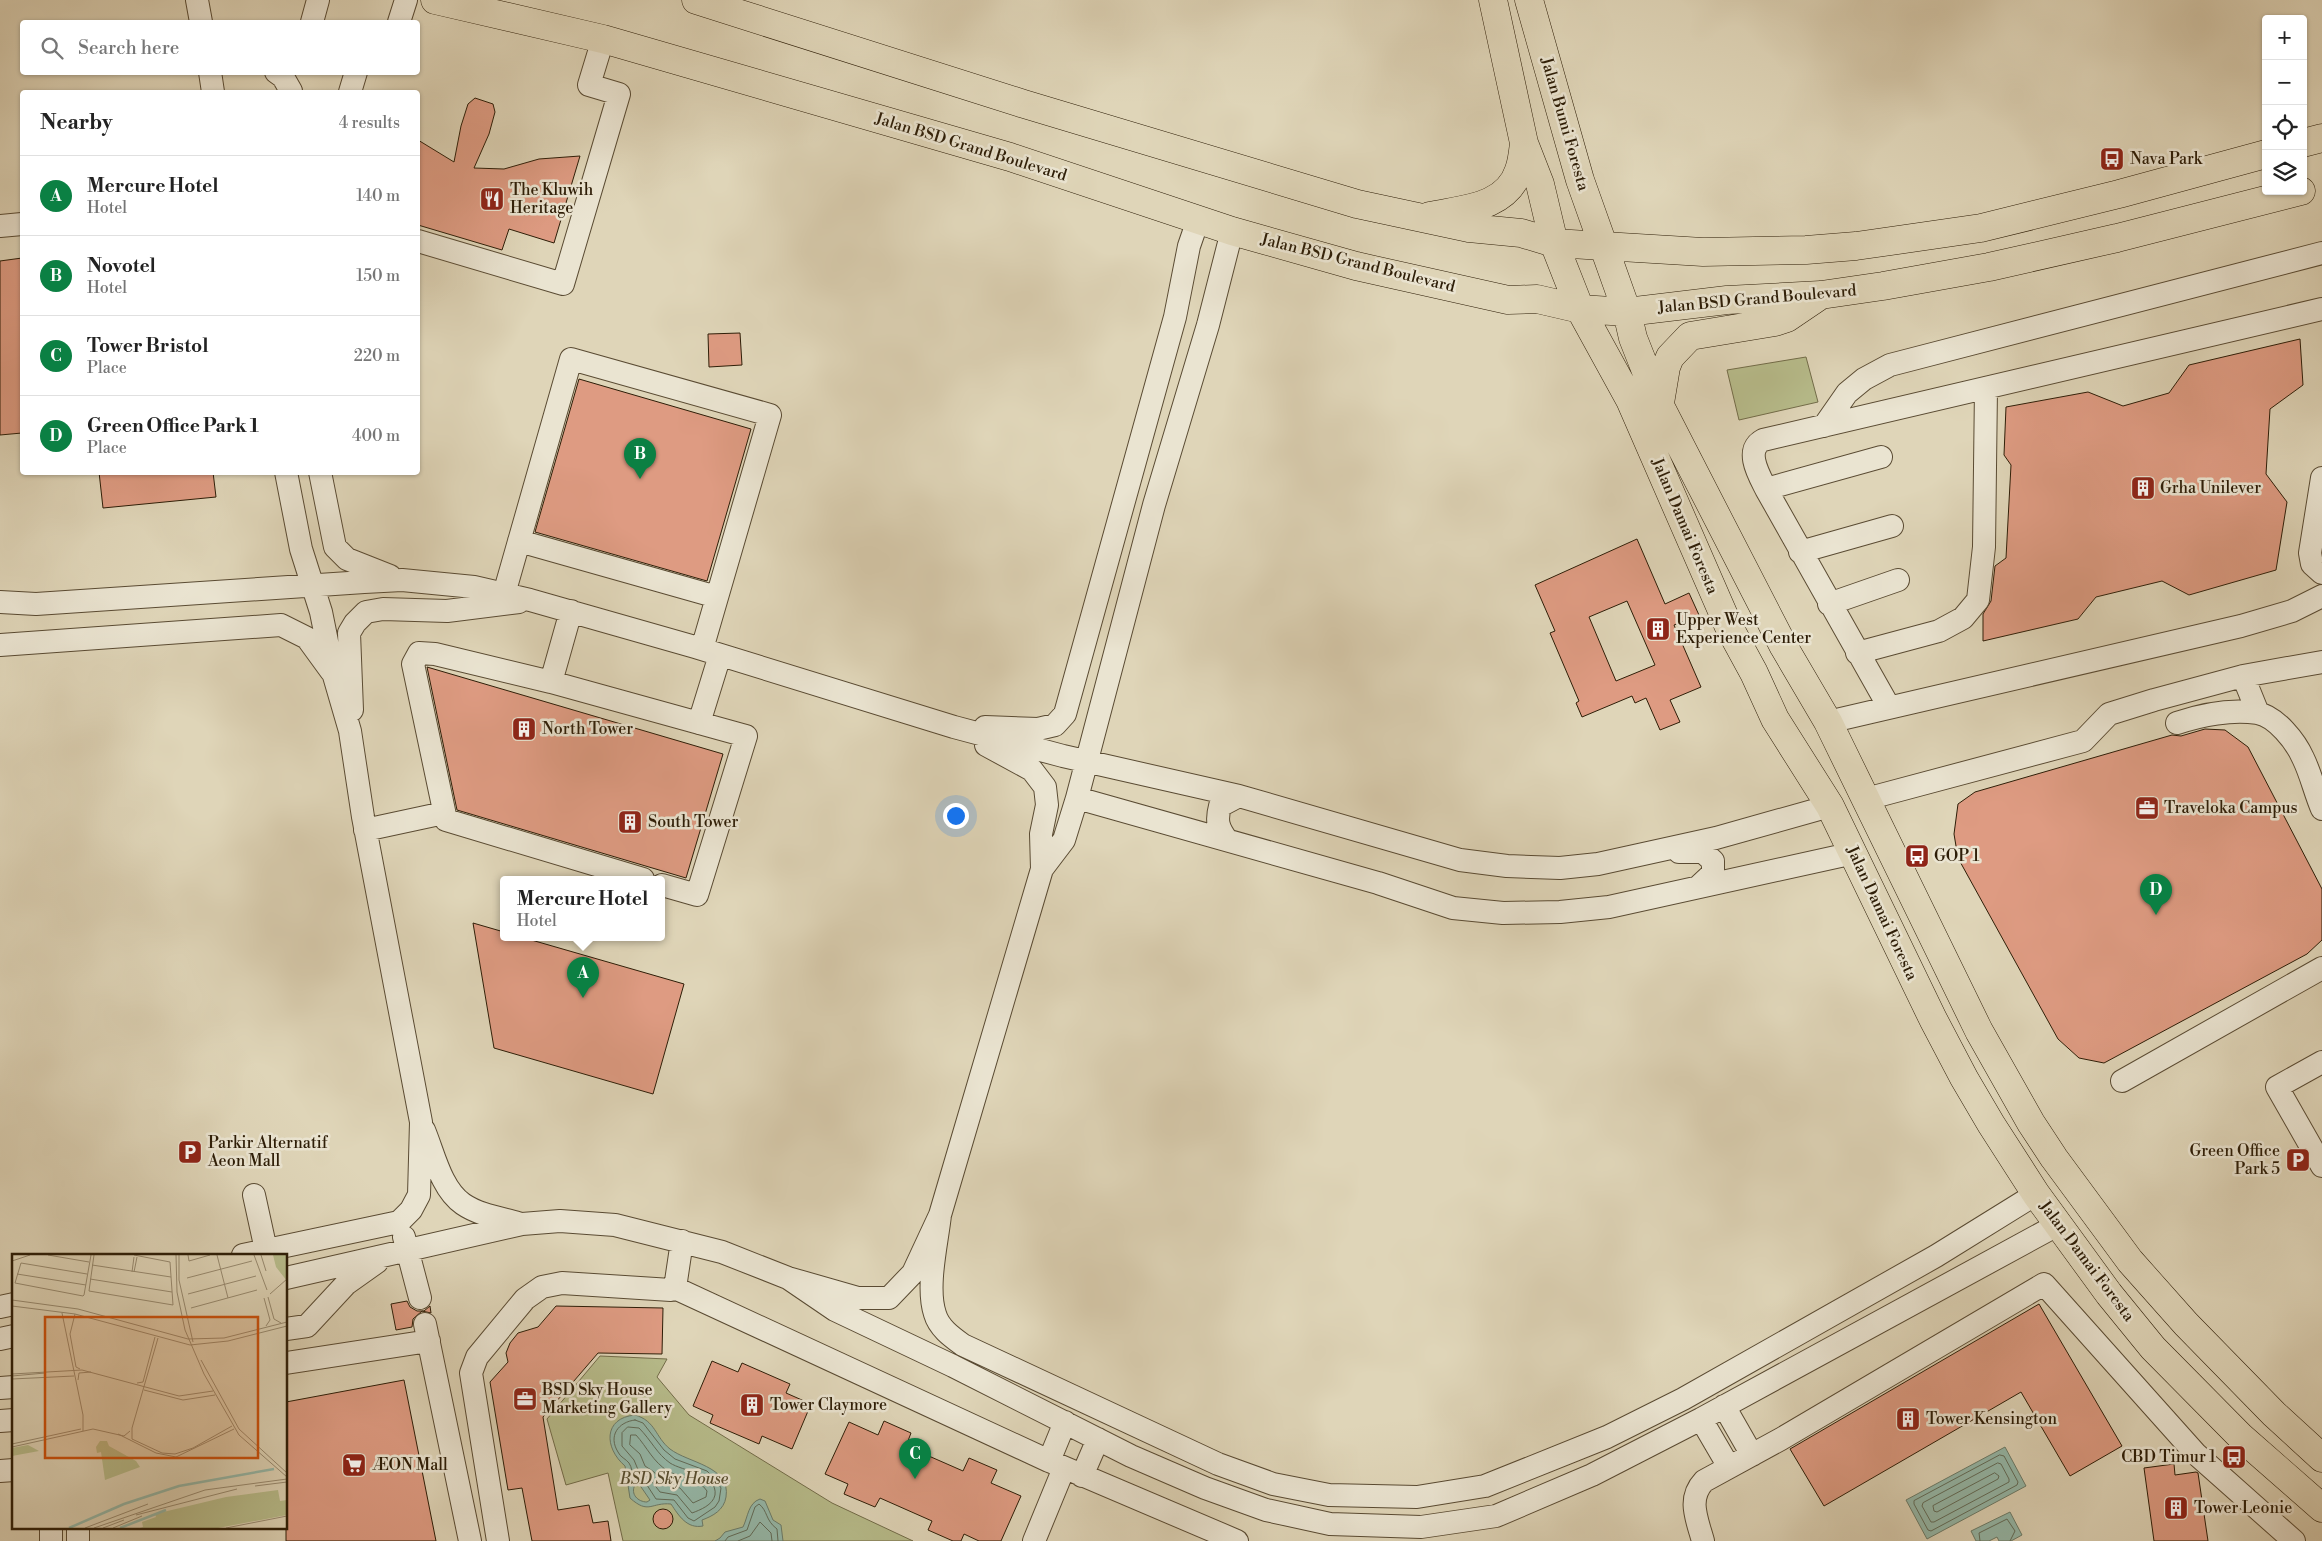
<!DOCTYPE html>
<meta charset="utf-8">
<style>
body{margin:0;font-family:"Libre Bodoni",serif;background:#f2f2f2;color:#222}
.controls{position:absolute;right:15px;top:15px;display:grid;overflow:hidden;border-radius:5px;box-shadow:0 1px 4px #0004}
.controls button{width:45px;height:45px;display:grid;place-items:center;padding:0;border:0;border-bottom:1px solid #e0e0e0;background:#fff;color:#222;font:25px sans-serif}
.you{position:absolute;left:955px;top:815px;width:18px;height:18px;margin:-12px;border:4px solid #fff;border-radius:50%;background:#1a73e8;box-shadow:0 0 0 8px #1a73e833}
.badge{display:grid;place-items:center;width:32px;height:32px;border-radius:50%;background:#0b8043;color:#fff;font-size:16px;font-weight:700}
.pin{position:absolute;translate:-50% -41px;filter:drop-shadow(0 1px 2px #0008)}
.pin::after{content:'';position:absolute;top:26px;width:18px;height:15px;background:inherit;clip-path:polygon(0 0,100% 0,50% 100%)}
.popup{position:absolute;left:500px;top:876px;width:165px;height:65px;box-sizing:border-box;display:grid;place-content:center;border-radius:5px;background:#fff;filter:drop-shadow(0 1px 4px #0005);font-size:16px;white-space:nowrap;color:#767676}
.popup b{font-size:19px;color:#222}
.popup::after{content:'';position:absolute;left:50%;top:100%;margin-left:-10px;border:10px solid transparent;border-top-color:#fff}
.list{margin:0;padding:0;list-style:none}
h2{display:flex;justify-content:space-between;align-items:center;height:65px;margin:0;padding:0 20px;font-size:21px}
h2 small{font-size:16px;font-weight:400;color:#767676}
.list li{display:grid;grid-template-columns:32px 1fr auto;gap:15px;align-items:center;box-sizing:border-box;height:80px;padding:0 20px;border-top:1px solid #e0e0e0}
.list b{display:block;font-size:19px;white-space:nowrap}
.list p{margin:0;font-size:16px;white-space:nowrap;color:#767676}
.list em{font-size:16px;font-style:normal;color:#767676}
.icon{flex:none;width:28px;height:28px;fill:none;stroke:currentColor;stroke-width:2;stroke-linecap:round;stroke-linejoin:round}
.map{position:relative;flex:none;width:2322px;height:1541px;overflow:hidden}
.search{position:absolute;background:#fff;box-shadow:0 1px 4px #0004;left:20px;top:20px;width:400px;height:55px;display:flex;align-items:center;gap:12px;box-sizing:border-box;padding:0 18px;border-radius:5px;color:#767676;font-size:19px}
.panel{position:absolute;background:#fff;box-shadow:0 1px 4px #0004;left:20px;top:90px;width:400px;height:385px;border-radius:5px}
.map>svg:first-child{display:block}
.green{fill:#b7bc8b;stroke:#726c49}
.water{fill:#95b9aa;stroke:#6b7b69;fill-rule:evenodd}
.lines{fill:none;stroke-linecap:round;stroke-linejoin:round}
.shore{stroke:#616b58;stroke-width:1}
.building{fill:#de9b82;stroke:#2d1d07;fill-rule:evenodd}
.minor-casing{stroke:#5a4b33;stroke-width:24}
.major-casing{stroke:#2d1d07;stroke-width:29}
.minor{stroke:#eae4d1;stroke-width:22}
.major{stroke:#dfd5b8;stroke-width:28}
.labels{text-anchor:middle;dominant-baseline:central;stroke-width:5;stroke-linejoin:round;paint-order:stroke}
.street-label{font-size:16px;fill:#2d1d07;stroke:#eae4d1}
.poi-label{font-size:16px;fill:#2d1d07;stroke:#eae4d1;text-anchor:start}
.park-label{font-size:16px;font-style:italic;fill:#564d2f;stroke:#eae4d1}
.inset-river{fill:none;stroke:#95b9aa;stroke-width:2.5}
.inset-road{fill:none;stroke:#988b71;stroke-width:1}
.view{fill:#cc500b;fill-opacity:0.15;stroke:#cc500b;stroke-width:2.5}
.inset-edge{fill:none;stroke:#2d1d07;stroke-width:2.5}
</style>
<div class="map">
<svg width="2322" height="1541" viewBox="0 0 2322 1541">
<rect width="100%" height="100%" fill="#dfd5b8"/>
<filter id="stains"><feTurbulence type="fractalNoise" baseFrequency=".004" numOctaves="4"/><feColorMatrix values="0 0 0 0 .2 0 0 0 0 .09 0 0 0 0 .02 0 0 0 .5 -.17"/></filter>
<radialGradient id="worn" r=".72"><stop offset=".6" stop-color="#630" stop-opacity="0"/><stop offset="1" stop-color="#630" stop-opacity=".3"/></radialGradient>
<!-- green -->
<path class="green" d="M1806,357l12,45 -79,18 -12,-50z
M600,1356l67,3 -10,18 32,38 143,88 81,38h-290l-15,-68 -42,12 -19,-66z"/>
<!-- water -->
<path class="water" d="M635,1415c21,6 20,22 35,34 18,14 61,17 56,48 -2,13 -13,19 -24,23l1,6c-16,3 -24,-10 -32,-22 -20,-2 -22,11 -41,-6l-5,-32c-21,-18 -22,-48 10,-51zM639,1484l11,16 -3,2c-9,0 -17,-8 -12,-17z
M2005,1447l21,39 -99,53 -21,-39z
M760,1499l5,2 8,19 8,5 2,16h-68l5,-3 5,-6 18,-5c5,-10 5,-24 17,-28z
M2010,1512l12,23 -11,6h-12l-2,-4 -8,4h-13l-5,-10z"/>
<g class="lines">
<!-- shore -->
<path class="shore" d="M635,1420l8,3 21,27 11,9 32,12 9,9 5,8 -2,13 -4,6 -21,14 -6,-3 -14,-18 -18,-1 -11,-17 -11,-3c-2,-5 -2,-12 -5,-16 -3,-4 -9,-6 -11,-11 -10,-16 0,-30 17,-32z
M628,1427l11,1c12,12 18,26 31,35 12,8 48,11 45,32 -2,10 -15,15 -23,18l-15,-18 -17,-3 -11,-14 -10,-6 -5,-12 -12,-14v-13z
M631,1435h5c11,12 17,27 32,36 12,7 32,8 39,20l-1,6 -13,6 -13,-15 -16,-4 -10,-12 -9,-6 -5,-12 -10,-9z
M2000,1455l4,1 14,26 -1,3 -86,46 -3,-1 -14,-26v-3z
M1998,1463l3,1 8,15v3l-75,40h-3l-9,-16 1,-3z
M1995,1473l4,3 -1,3 -61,33 -3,-1 -1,-5z
M725,1541l3,-4 19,-7 8,-23 4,-3c9,7 6,16 18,25l1,12
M738,1541l12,-5 10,-14 11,11 1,8
M1980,1541l-1,-8 28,-14 8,12 -5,10"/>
</g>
<!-- building -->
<path class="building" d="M475,98l18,6 2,8 -6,22 -15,34 30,1 35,-10 41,-3 -26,87 -45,-14 -7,21 -84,-25v-85l36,22 7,-36 7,-22z
M22,258v175l-22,2v-174z
M740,333l2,32 -33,2 -1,-33z
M2300,339l3,46 -33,24 -4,65 21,28 -11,68 -87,25 -27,-14 -66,16 -18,22 -95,22v-27l8,-13 4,-35 11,-8 5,-93 -7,-10 2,-48 82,-15 35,14 46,-13 20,-28z
M579,379l172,50 -44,152 -172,-49z
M99,472h114l3,25 -113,11z
M1637,539l28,65 24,-11 10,22 -25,10 27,62 -31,13 10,22 -20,8 -14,-32 -11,5 -3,-7 -50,21 -6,-14 3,-2 -29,-68 5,-2 -20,-46zM1627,601l28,64 -39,16 -27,-64z
M427,667l296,87 -37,124 -229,-68z
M2205,729l20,1 23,17 74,142v51l-15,14 -203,109 -25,-5 -21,-19 -100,-181 -4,-24 4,-30 17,-12 197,-57 9,1z
M473,923l31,9v5h17l163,47 -31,110 -159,-46z
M407,1301l3,6 7,4h7l6,-5 1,7 -9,-2 -9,8 -1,8 -16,3 -5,-26z
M2039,1304l83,142 -52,30 -49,-84 -197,114 -34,-57z
M556,1306l107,2 -1,46 -64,-1 -55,64 15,93 31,-5 4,18 15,-2 3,20h-79l-10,-53 -14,2 -18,-108 18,-20 -2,-9 4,-10 8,-10 20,-6z
M712,1361l26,11 4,-9 48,21 -4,9 25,11 -19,45 -30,-13 -3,8 -49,-21 3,-8 -20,-9z
M404,1380l32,161h-150v-139z
M884,1421l27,12 -5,13 57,25 6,-13 28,12 -6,13 30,13 -20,45h-22l-15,-7 -3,7h-8l-25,-11 4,-9 -52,-23 -5,9 -31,-13 4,-10 -23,-10 24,-52 29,13z
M2174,1464l1,11 21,-3 2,1 10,68h-54l-10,-73z
M653 1519a10 10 0 1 1 20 0a10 10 0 1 1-20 0Z"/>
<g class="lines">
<defs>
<path id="minor" d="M197,0l4,22
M312,22l6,-22
M399,22l7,-22
M210,72l3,20
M276,72l7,5 8,14
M350,92l6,-20
M0,226l22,-2
M418,241l145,43 56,-190 -30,-9 14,-46
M1824,426l23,-33 17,-14 26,-14 432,-112
M320,472l15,75 12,12 43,17
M2322,478l-12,75 2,11 10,9
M1766,489l115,-32
M519,541l198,56
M1800,552l92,-26
M504,594l67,-235 199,56 -68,234
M0,602l36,2 328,-22 38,-2 72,7 56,13 165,47 259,80 109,29 176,40 221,64 47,6 53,2 38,-4 118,-26 114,-32
M1829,604l69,-24
M0,645l281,-20 26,13 24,33
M1857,653l82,-22 24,-13 15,-18 6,-53 2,-159
M2243,676l15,37
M551,682l20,-71
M1889,707l-123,-218c-7,-14 -22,-39 -3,-49l559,-131
M352,710l-3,-77 6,-10 11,-11 17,-3 64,2 72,-9
M1828,722l413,-96 51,-15 30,-15
M699,723l21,-68
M2177,723c24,-8 55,-14 80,-10 19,3 39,29 46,45 8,16 12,35 19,51
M985,727l53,2 17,-4 10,-11 110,-397 14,-71 9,-26
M1077,798l301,85 75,25 50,5 57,-1 49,-5 245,-54
M1866,799l217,-58 26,-27 45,-14 89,-24 79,-14
M365,830l79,-17
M1227,840c-9,-12 -11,-19 -7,-34l19,-10
M1679,852h24l10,9v12l-15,14
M1042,869l22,-29 13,-42 77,-293 54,-180 24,-94
M643,879l-197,-59 -33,-156 6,-11 16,1 116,28 195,54 -49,159 -35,-10
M2322,1062l-45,25 45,79
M2122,1081l200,-113
M424,1130c10,24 17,59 39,74 16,11 37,14 55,19
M254,1195l12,55
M940,1215c-3,28 -14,72 -5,99 4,14 17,23 28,31l255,119 55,20 56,11 88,2 68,-11 122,-49 76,-38 253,-143 100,-62
M404,1237l16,61
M243,1255l156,-33 12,-12 8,-15 2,-73 -58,-305 -13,-86 -16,-55 -13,-64 -20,-63 -15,-77
M286,1278l236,-54 38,-3 55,4 107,27 66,26 70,20h31l24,-25 27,-58 102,-346 -1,-35 6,-29 -2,-18 -13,-17 -46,-25
M788,1278l47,32 118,56 178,90 74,32 61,22 64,14 91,3 75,-11 96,-41 109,-56 358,-195
M675,1288l7,-47
M0,1307l14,-3
M425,1324l45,217
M286,1329l21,-3 39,-42 31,-22
M0,1339l14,-3
M286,1363l143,-22
M0,1388l14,-1
M1724,1406l28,49
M1701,1419l28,48
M0,1421l14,-1
M1049,1461l16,-39
M0,1471l14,-1
M1082,1476l16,-37
M51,1527v14
M78,1527v14
M498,1541l-27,-168 6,-16 48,-58 17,-12 20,-4 109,7 4,-2 374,173 188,80
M1034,1541l30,-73
M1703,1541c-6,-22 -16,-42 1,-60l77,-42 263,-155 152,170 98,87"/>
<path id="major" d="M435,0l168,39 407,118 222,74 124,35 152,34 29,-1 43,10 47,3 100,-12 94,-5 62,-9 106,-19 128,-29 184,-47
M696,0l328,104 333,100 112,24 52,5 33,10 149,9 103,-2 50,-4 125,-18 138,-34 147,-40
M1493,0l31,143 16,41 14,59 26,66 50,91 99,227 25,46 21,46 55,87 103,213 31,59 27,46 45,70 73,100 44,54 88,89 81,71
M1529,0l51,180 47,132 6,26 26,66 125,243 44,75 151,309 52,92 23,35 76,103 56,63 88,90 48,44
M2303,143l19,-5
M1430,216c33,-7 77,-8 89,-46 3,-8 4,-18 5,-27
M1660,403l6,-36 4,-10 20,-21 85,-14 12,-4 34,-23"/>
</defs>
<!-- minor casing -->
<use href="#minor" class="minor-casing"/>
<!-- major casing -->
<use href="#major" class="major-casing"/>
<!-- minor -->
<use href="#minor" class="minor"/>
<!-- major -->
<use href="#major" class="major"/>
</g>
<!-- icons -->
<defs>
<symbol id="bus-square" viewBox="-11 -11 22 22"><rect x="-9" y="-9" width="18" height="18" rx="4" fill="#8f2418" stroke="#eae4d1"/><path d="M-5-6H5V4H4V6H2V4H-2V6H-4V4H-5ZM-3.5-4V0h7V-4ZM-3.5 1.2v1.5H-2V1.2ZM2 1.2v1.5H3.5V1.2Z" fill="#fff"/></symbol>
<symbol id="restaurant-square" viewBox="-11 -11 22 22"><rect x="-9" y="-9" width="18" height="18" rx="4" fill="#8f2418" stroke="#eae4d1"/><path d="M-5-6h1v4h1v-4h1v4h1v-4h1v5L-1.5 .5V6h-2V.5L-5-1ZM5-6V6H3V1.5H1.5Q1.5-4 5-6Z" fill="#fff"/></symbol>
<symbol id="building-square" viewBox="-11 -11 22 22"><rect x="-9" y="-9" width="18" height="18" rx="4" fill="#8f2418" stroke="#eae4d1"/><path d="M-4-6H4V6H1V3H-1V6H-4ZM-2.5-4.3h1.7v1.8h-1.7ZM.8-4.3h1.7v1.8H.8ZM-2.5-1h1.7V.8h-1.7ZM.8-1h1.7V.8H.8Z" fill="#fff"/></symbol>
<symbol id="office-square" viewBox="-11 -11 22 22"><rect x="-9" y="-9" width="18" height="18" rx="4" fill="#8f2418" stroke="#eae4d1"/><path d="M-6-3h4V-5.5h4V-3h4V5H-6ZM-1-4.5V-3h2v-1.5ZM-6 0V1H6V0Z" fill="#fff"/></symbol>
<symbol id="parking-square" viewBox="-11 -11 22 22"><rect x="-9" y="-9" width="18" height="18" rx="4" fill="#8f2418" stroke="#eae4d1"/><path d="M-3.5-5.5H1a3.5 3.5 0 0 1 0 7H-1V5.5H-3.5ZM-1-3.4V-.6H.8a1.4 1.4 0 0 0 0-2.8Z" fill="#fff"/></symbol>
<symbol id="supermarket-square" viewBox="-11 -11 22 22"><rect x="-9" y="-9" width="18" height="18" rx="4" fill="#8f2418" stroke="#eae4d1"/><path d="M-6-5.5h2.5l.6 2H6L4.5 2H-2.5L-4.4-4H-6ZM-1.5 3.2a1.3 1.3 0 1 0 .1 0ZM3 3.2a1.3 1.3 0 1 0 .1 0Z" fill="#fff"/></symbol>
</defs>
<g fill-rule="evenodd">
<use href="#bus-square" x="2098" y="145" width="28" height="28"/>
<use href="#restaurant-square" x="478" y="185" width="28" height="28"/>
<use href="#building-square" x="2129" y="474" width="28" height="28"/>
<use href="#building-square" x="1644" y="615" width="28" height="28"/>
<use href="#building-square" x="510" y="715" width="28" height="28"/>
<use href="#office-square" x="2133" y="794" width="28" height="28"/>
<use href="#building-square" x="616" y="808" width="28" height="28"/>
<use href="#bus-square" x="1903" y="842" width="28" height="28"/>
<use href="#parking-square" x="176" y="1138" width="28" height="28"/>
<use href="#parking-square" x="2284" y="1146" width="28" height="28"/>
<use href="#office-square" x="511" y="1385" width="28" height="28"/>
<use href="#building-square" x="738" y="1391" width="28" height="28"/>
<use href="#building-square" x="1894" y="1405" width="28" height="28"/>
<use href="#bus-square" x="2220" y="1443" width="28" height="28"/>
<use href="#supermarket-square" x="340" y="1451" width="28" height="28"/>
<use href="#building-square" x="2162" y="1494" width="28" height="28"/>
</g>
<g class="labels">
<!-- street labels -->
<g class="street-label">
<text transform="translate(1565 124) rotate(74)">Jalan Bumi Foresta</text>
<text transform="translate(971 147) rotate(17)">Jalan BSD Grand Boulevard</text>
<text transform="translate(1358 263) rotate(14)">Jalan BSD Grand Boulevard</text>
<text transform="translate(1757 299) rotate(-5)">Jalan BSD Grand Boulevard</text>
<text transform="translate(1685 526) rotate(67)">Jalan Damai Foresta</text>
<text transform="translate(1882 913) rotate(65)">Jalan Damai Foresta</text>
<text transform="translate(2087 1261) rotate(53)">Jalan Damai Foresta</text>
</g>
<!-- poi labels -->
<g class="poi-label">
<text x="2130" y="159">Nava Park</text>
<text x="510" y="190">The Kluwih<tspan x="510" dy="18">Heritage</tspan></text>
<text x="2160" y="488">Grha Unilever</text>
<text x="1676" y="620">Upper West<tspan x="1676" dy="18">Experience Center</tspan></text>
<text x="542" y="729">North Tower</text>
<text x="2164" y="808">Traveloka Campus</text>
<text x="648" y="822">South Tower</text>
<text x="1934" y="856">GOP 1</text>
<text x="208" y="1143">Parkir Alternatif<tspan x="208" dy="18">Aeon Mall</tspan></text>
<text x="2280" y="1151" text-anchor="end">Green Office<tspan x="2280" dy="18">Park 5</tspan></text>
<text x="542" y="1390">BSD Sky House<tspan x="542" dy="18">Marketing Gallery</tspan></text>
<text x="770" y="1405">Tower Claymore</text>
<text x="1926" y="1419">Tower Kensington</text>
<text x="2216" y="1457" text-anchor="end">CBD Timur 1</text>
<text x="372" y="1465">ÆON Mall</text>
<text x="2194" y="1508">Tower Leonie</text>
</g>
<!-- park labels -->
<g class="park-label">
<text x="674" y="1479">BSD Sky House</text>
</g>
</g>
<!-- overview -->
<g transform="translate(12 1254)">
<rect width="275" height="275" fill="#dfd5b8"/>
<path d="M261,1h14v26l-11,-14zM88,187h7l2,5 27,15 4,6 -35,13 -4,-28 -4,1 -1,-6zM16,191l11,6 -27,5v-8zM266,236l2,11 7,-1v15l-69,13h-78l3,-1 -1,-5 14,-5 -1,-3 71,-17z" fill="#b7bc8b"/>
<path class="inset-river" d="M57,274l55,-24 55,-18 95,-17M108,274l46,-18"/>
<path class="inset-road" d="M36,1l41,7M82,1l-5,36 84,14 -3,-43 -36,-7M164,1l1,37 8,38 19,44 35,61 48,42M167,1v25l14,62M176,1l1,6 21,-6M205,1l11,43M242,1l13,35M249,1l5,16M0,7l18,-6M80,11l79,12M120,18l2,-15M122,18l3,-15M5,20l69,11M75,20l-66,-11 -6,20 68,13 1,-1 7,-40M175,24l65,-17M78,25l82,13M176,40l68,-18M258,40l17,-15M256,43l6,22 7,4M252,44l6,22 -4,6M0,46l66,9 110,30 36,-1 63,-16M0,52l63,8 115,31 38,-4 59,-15M179,54l66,-18M50,59l21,102v16M63,60l-5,20 6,33 4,2M146,84l-26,90v11l30,14 13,1 18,-6 39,-22M189,106l38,69 48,44M0,120l70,-4 97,26 34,-5M0,122l33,-3M0,125l62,-3M66,126l1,-7 12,-1M125,129l6,-1 12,-45M132,136l39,10 32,-5M106,180l38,19 20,4 58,-28M0,190l69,-15M0,193l81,-18 31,7 6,-5M243,232l32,-4M124,261l101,-26M73,274l63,-24M82,274l111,-38 82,-11M91,274l21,-8M101,274l29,-12M214,274l61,-12"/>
<path class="view" d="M33,63h213v141h-213z"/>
<rect width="275" height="275" class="inset-edge"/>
</g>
<rect width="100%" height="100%" filter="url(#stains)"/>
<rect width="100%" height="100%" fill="url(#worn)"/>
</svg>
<div class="controls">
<button>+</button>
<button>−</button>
<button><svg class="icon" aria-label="locate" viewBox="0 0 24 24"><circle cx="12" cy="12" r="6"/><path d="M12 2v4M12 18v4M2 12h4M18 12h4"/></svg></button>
<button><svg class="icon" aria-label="layers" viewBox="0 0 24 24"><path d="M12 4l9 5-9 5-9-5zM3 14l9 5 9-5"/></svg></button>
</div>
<div class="you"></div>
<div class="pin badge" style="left:583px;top:998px">A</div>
<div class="popup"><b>Mercure Hotel</b>Hotel</div>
<div class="pin badge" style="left:640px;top:479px">B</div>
<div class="pin badge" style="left:915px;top:1479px">C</div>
<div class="pin badge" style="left:2156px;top:915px">D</div>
<div class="search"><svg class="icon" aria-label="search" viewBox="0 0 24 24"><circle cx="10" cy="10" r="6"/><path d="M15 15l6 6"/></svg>Search here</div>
<section class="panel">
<h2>Nearby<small>4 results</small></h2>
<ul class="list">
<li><span class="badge">A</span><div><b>Mercure Hotel</b><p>Hotel</p></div><em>140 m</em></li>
<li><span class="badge">B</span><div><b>Novotel</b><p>Hotel</p></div><em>150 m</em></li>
<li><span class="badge">C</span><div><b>Tower Bristol</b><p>Place</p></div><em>220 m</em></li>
<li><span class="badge">D</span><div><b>Green Office Park 1</b><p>Place</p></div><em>400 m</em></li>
</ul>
</section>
</div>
